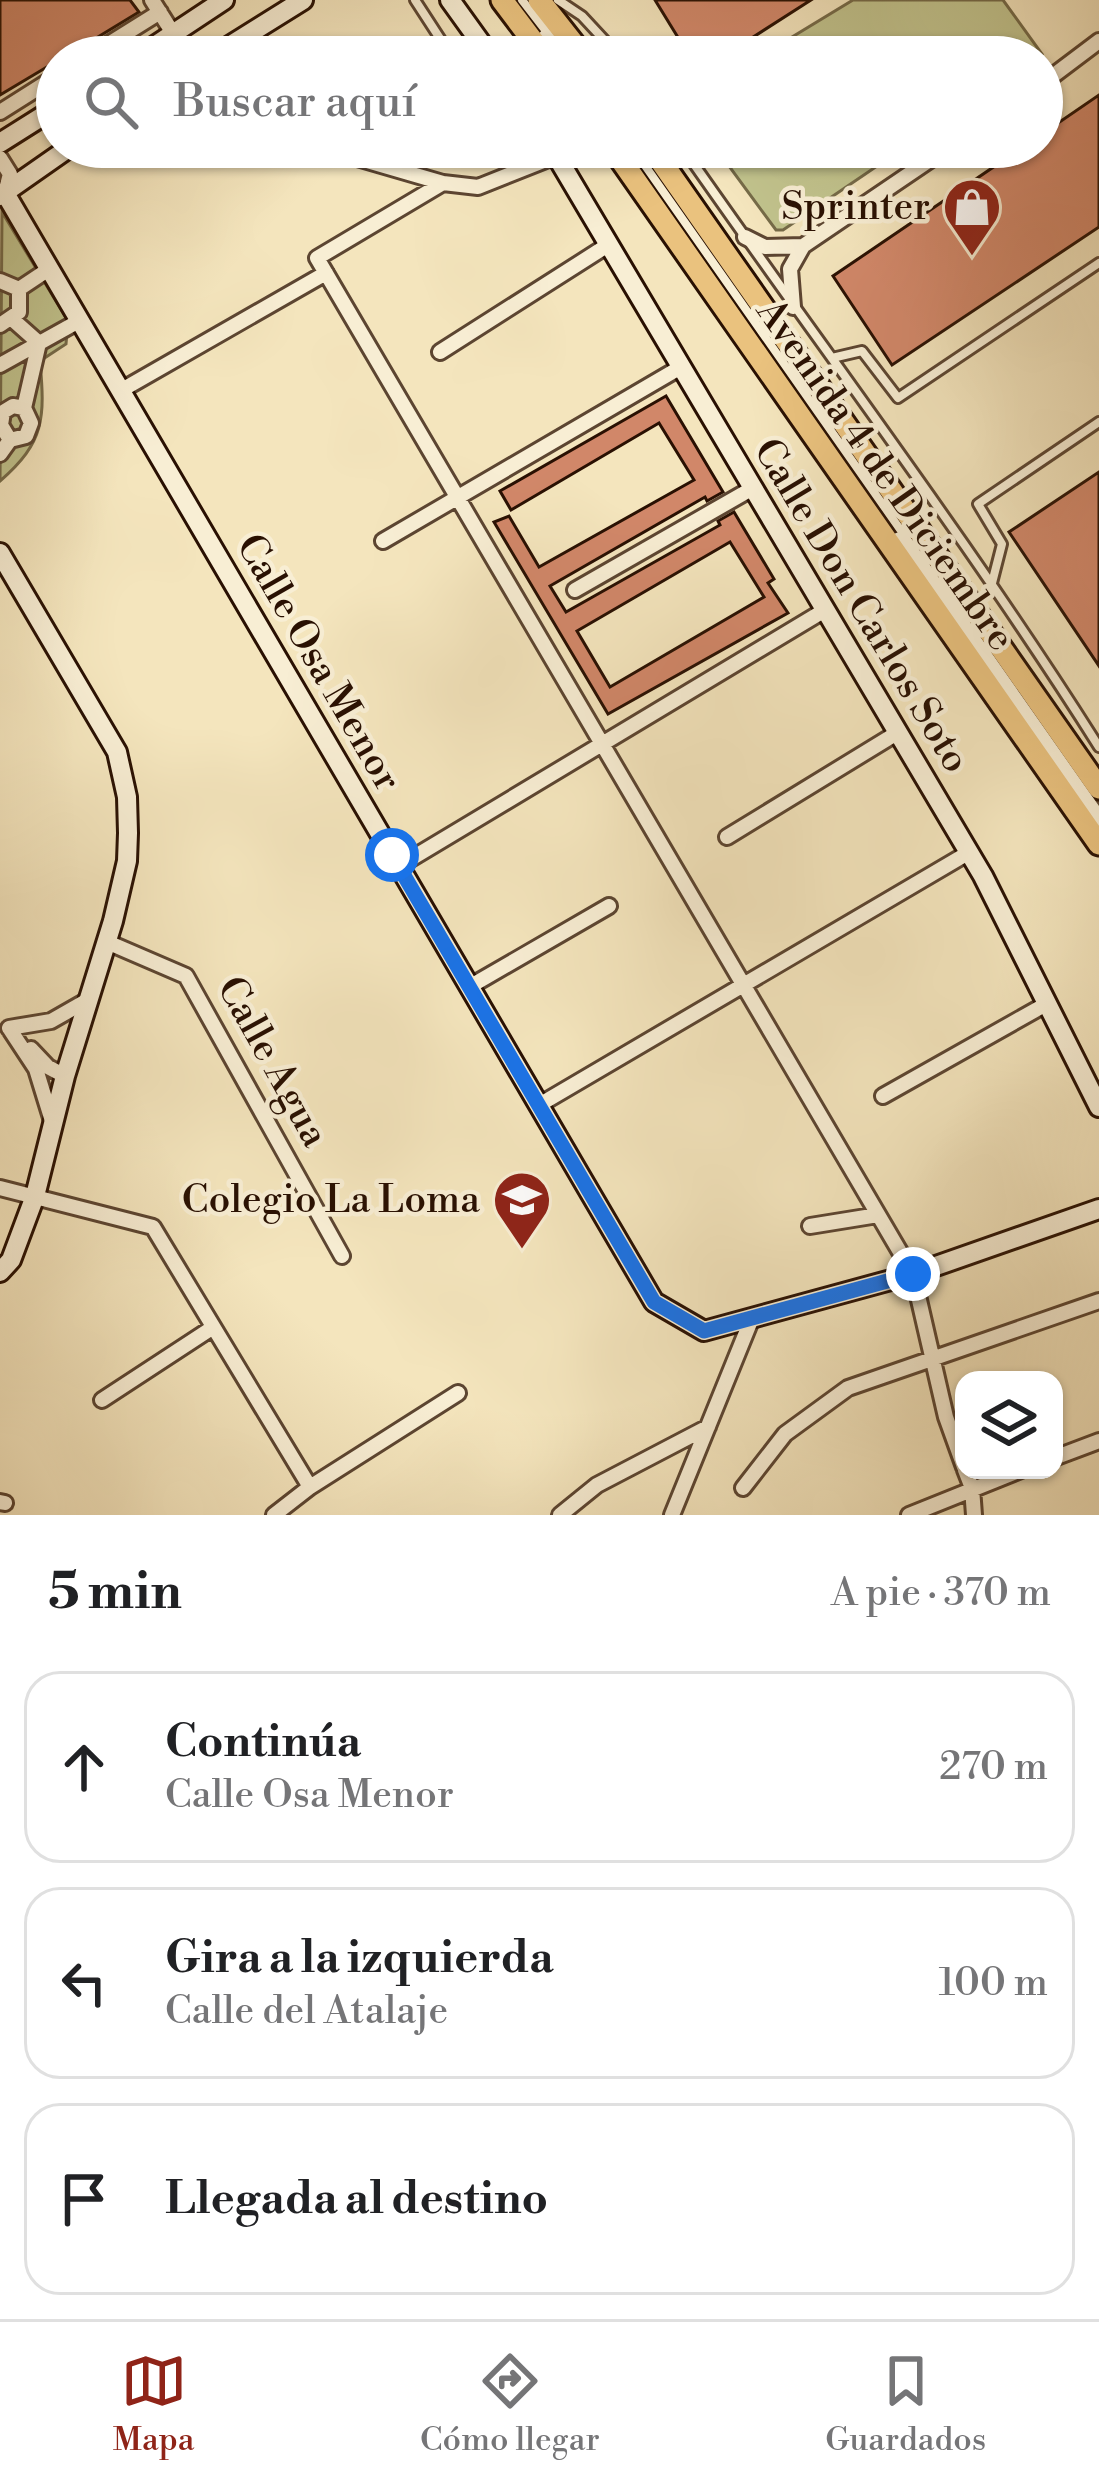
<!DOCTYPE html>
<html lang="es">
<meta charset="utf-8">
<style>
body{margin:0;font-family:"Libre Bodoni",serif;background:#f6f6f6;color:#202124}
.controls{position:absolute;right:36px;bottom:36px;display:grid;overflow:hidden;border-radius:24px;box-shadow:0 3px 9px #0004}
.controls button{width:108px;height:108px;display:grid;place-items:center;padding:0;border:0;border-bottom:3px solid #e0e0e0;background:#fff;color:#202124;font:60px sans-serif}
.stop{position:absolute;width:36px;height:36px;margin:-27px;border:9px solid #1a73e8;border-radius:50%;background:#fff}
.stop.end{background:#1a73e8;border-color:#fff;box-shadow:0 3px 12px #0008}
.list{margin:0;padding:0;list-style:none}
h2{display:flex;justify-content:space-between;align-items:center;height:156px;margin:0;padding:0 48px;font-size:51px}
h2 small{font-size:39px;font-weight:400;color:#757577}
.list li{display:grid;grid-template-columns:78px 1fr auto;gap:36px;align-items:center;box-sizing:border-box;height:192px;margin:0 24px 24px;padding:0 24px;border:3px solid #e0e0e0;border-radius:36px}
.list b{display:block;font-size:45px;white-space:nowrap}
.list p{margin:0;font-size:39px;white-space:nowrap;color:#757577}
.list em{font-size:39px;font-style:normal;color:#757577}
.icon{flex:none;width:66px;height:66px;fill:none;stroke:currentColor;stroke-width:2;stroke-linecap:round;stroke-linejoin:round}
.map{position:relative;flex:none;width:1099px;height:1515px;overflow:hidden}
.search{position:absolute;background:#fff;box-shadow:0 3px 9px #0004;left:36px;right:36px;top:36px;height:132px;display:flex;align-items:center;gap:30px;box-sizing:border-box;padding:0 42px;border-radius:66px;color:#757577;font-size:45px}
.sheet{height:804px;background:#fff}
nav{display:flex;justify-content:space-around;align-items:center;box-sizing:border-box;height:168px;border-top:3px solid #e0e0e0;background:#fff;font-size:33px;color:#757577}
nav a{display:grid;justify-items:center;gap:6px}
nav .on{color:#8f2418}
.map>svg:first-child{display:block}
.green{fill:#c1c38d;stroke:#756a48;stroke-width:3}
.building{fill:#d18769;stroke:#291002;stroke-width:3;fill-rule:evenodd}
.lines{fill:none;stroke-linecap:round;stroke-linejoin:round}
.lane-casing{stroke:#5c4531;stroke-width:14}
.street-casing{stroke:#5c4531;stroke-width:20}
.secondary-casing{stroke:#291002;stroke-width:24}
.primary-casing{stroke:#291002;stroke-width:27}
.lane{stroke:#f8eed4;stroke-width:8}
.street{stroke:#f8eed4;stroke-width:14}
.secondary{stroke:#f8eed4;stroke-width:18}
.primary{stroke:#eac27e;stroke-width:21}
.route{stroke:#1a73e8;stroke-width:15}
.labels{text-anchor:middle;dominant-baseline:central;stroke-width:9;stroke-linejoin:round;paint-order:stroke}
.poi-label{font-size:39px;fill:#291002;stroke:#f8eed4;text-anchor:end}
.street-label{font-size:39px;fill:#291002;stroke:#f8eed4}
</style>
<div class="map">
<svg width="1099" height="1515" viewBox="0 0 1099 1515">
<rect width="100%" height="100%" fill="#f4e5bd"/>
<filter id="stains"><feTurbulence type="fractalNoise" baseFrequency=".00167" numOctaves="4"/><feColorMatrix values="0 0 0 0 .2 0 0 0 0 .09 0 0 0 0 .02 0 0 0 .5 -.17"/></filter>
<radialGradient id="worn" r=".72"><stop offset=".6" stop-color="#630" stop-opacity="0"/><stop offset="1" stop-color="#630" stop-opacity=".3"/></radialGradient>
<!-- green -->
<path class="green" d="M853,0h150l39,54 -5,3h-278z
M715,147h190l-122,83h-7z
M2,212l66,109 -2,23 -26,17c5,57 5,81 -40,120z"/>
<!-- building -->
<path class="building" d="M0,0h130l9,12 -74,45h-8v4l-57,34z
M655,0h156l-89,57h-32z
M1099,95v132l-207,138 -59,-89 190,-129h19v-13z
M666,396l57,96 -16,9 -2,-4 -155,89 16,26 154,-87 -2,-4 16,-9 40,67 -6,4 20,30 -180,101 -114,-192 15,-6 30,51 155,-87 -35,-57 -148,87 -11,-19zM730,542l34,55 -154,90 -33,-56z
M1099,472v194l-90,-134z"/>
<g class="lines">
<defs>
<path id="lane" d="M415,0l37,57
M522,0l44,57
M558,0l24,16 38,41
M543,35l16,22
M632,147l467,666
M682,147c139,200 287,394 417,600
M832,358l30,-7 36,47 201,-135
M897,537l202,287
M992,583l10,-39 -24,-40 121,-82"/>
<path id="street" d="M152,0l36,57
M88,57l72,-45
M1042,84l57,-43
M0,112l57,-36
M319,147l124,36 35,4 78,-31
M0,158l10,16 -5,19 -4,-2
M443,183l-126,75 596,1016 33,143 18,50
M745,237l20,10 38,-1
M0,281l19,8
M19,289l30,-20
M793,307l-3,-38 13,-23 146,-99
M12,319l27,24
M0,325l19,-13v-23
M440,352l168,-107
M0,365l79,-44
M120,391l206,-118
M24,408l15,-65
M0,454l10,-14 16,-4 5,-13 -7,-15 -11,-2 -10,6 -2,13 9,15
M383,541l298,-174
M575,590l178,-102
M727,837l170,-104
M399,866l426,-256
M107,942l79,34 156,280
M469,987l140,-81
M9,1028l27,41 16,52
M9,1028l42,-7 35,-20
M31,1049l17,18 17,9
M883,1096l165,-93
M539,1105l429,-252
M0,1188l153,39 157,260
M810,1226l68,-11
M102,1400l110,-72
M1054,1458l45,-17
M965,1470l7,18 2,27
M743,1488l42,-54 63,-46 251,-87
M0,1502l5,1
M274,1515l36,-28 148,-94
M560,1515l37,-30 111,-58
M672,1515l80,-197
M909,1515l112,-45"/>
<path id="secondary" d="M450,0l41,57
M138,57l86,-57
M212,57l91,-57
M0,143l57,-36
M551,147l432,729 116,231
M5,193l649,1109 50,29 209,-57 186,-65
M0,196l70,-49
M0,553l117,199 10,45 1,36 -1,28 -14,60 -48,155 -30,120 -24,64 -11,12"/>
<path id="primary" d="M502,0l43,57
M539,0l45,57
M612,147l487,697
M651,147l448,641"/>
</defs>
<!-- lane casing -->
<use href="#lane" class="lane-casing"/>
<!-- street casing -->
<use href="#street" class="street-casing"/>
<!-- secondary casing -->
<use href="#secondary" class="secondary-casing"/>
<!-- primary casing -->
<use href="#primary" class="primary-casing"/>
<!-- lane -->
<use href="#lane" class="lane"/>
<!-- street -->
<use href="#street" class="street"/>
<!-- secondary -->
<use href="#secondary" class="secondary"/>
<!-- primary -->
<use href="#primary" class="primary"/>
</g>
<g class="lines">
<!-- route -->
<path class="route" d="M392,855l262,447 50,29 209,-57"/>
</g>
<!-- icons -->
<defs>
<symbol id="shop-pin" viewBox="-11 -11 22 30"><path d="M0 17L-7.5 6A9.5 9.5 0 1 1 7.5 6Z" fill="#8f2418" stroke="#f8eed4"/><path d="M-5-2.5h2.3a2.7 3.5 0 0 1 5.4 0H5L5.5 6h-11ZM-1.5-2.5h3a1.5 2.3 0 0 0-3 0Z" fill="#fff"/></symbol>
<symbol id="school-pin" viewBox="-11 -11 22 30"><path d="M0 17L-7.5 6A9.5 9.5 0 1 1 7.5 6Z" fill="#8f2418" stroke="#f8eed4"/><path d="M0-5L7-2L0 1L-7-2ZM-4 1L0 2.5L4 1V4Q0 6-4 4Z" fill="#fff"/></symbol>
</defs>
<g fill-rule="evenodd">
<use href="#shop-pin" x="939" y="174" width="66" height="90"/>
<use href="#school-pin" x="489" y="1167" width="66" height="90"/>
</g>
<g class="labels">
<!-- poi labels -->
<g class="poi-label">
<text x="930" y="207">Sprinter</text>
<text x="480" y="1200">Colegio La Loma</text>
</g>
<!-- street labels -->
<g class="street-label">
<text transform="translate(885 475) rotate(55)">Avenida 4 de Diciembre</text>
<text transform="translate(861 606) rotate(59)">Calle Don Carlos Soto</text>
<text transform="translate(318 663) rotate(60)">Calle Osa Menor</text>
<text transform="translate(272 1062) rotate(61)">Calle Agua</text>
</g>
</g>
<rect width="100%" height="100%" filter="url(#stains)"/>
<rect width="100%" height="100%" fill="url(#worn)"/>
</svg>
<div class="controls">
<button><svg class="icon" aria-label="layers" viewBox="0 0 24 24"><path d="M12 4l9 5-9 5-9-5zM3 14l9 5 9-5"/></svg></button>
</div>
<div class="stop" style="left:392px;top:855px"></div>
<div class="stop end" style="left:913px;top:1274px"></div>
<div class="search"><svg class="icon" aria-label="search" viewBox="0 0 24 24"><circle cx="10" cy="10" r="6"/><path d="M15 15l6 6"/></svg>Buscar aquí</div>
</div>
<section class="sheet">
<h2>5 min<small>A pie · 370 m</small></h2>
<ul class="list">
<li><svg class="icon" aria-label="ahead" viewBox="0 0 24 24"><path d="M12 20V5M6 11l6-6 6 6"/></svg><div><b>Continúa</b><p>Calle Osa Menor</p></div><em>270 m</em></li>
<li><svg class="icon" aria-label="left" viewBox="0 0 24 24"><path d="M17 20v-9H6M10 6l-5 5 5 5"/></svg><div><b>Gira a la izquierda</b><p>Calle del Atalaje</p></div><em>100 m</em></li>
<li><svg class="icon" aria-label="arrive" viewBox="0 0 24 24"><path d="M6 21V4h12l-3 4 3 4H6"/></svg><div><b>Llegada al destino</b></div></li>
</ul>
</section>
<nav>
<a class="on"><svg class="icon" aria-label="map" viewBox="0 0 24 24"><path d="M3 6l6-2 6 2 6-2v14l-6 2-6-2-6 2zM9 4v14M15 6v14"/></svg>Mapa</a>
<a><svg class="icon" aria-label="directions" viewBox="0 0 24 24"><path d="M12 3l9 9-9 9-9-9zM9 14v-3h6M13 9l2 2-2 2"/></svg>Cómo llegar</a>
<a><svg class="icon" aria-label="saved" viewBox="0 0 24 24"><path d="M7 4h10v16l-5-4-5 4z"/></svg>Guardados</a>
</nav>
